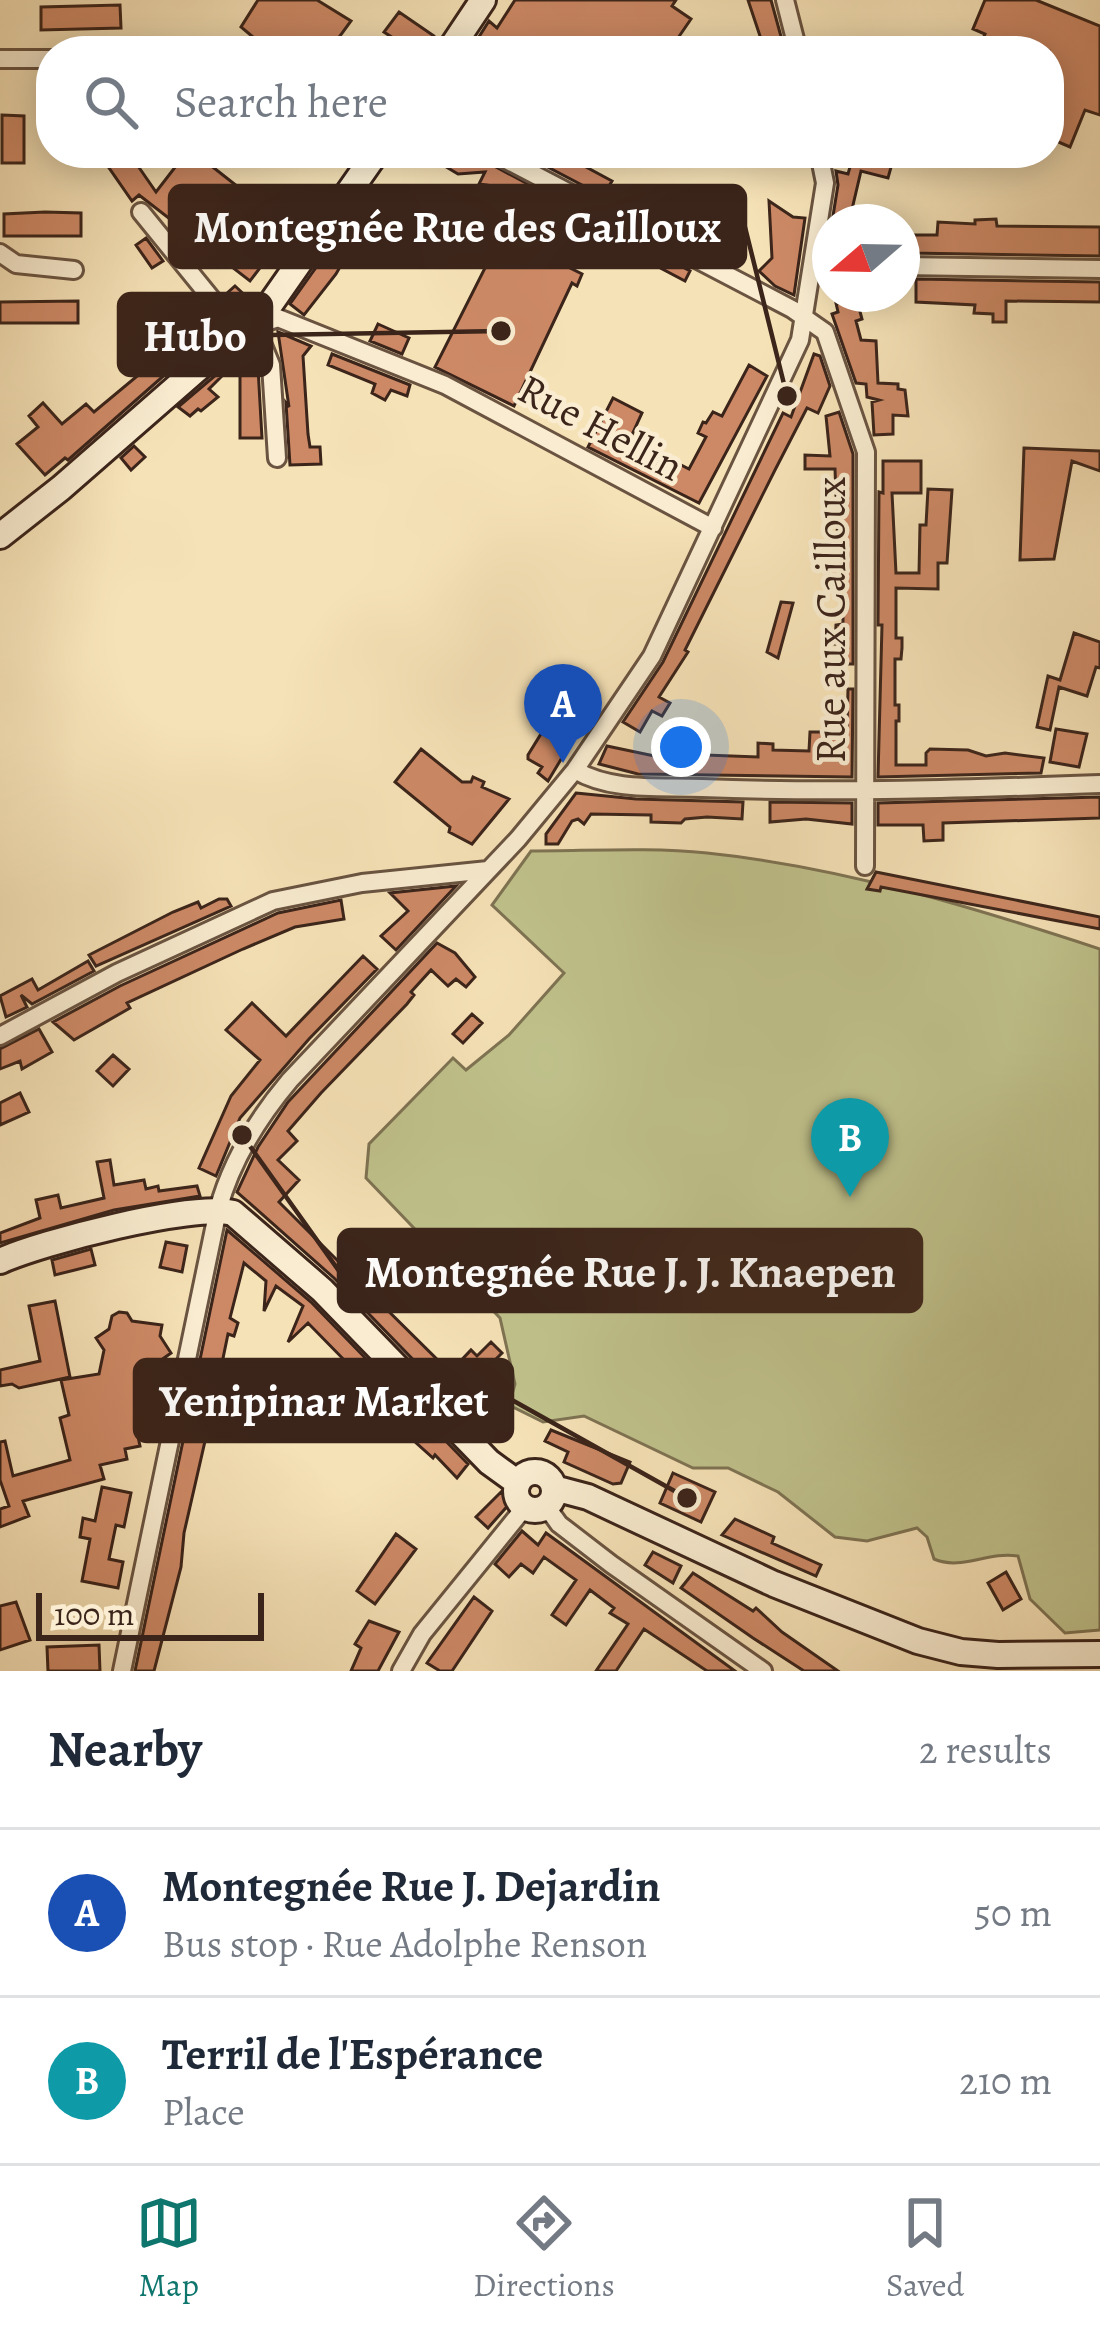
<!DOCTYPE html>
<meta charset="utf-8">
<style>
body{margin:0;font-family:Alegreya,serif;background:#f6f6f7;color:#1f2937}
.compass{position:absolute;left:812px;top:204px;width:108px;height:108px;border-radius:50%;background:#fff;box-shadow:0 6px 30px #0003;rotate:250deg}
.scale{position:absolute;left:36px;bottom:30px;width:228px;box-sizing:border-box;padding-left:12px;border:6px solid #3b241a;border-top:0;font-size:33px;line-height:42px;white-space:nowrap;color:#3b241a;-webkit-text-stroke:9px #f9ecd0;paint-order:stroke}
.you{position:absolute;left:681px;top:747px;width:42px;height:42px;margin:-30px;border:9px solid #fff;border-radius:50%;background:#1a73e8;box-shadow:0 0 0 18px #1a73e833}
.badge{display:grid;place-items:center;width:78px;height:78px;border-radius:50%;background:#0f766e;color:#fff;font-size:39px;font-weight:700}
.pin{position:absolute;translate:-50% -99px;filter:drop-shadow(0 3px 6px #0008)}
.pin::after{content:'';position:absolute;top:63px;width:42px;height:36px;background:inherit;clip-path:polygon(0 0,100% 0,50% 100%)}
.list{margin:0;padding:0;list-style:none}
h2{display:flex;justify-content:space-between;align-items:center;height:156px;margin:0;padding:0 48px;font-size:51px}
h2 small{font-size:39px;font-weight:400;color:#747a83}
.list li{display:grid;grid-template-columns:78px 1fr auto;gap:36px;align-items:center;box-sizing:border-box;height:168px;padding:0 48px;border-top:3px solid #e0e1e3}
.list b{display:block;font-size:45px;white-space:nowrap}
.list p{margin:0;font-size:39px;white-space:nowrap;color:#747a83}
.list em{font-size:39px;font-style:normal;color:#747a83}
.icon{flex:none;width:66px;height:66px;fill:none;stroke:currentColor;stroke-width:2;stroke-linecap:round;stroke-linejoin:round}
.map{position:relative;flex:none;width:1100px;height:1671px;overflow:hidden}
.search{position:absolute;background:#fff;box-shadow:0 6px 30px #0003;left:36px;right:36px;top:36px;height:132px;display:flex;align-items:center;gap:30px;box-sizing:border-box;padding:0 42px;border-radius:48px;color:#747a83;font-size:45px}
.sheet{height:492px;background:#fff}
nav{display:flex;justify-content:space-around;align-items:center;box-sizing:border-box;height:168px;border-top:3px solid #e0e1e3;background:#fff;font-size:33px;color:#747a83}
nav a{display:grid;justify-items:center;gap:6px}
nav .on{color:#0f766e}
.map>svg:first-child{display:block}
.green{fill:#c0c28c;stroke:#7e7353;stroke-width:3}
.building{fill:#cd8966;stroke:#3b241a;stroke-width:3}
.lines{fill:none;stroke-linecap:round;stroke-linejoin:round}
.street-casing{stroke:#6a5441;stroke-width:22}
.secondary-casing{stroke:#3b241a;stroke-width:30}
.street{stroke:#f9ecd0;stroke-width:16}
.secondary{stroke:#f9ecd0;stroke-width:24}
.labels{text-anchor:middle;dominant-baseline:central;stroke-width:9;stroke-linejoin:round;paint-order:stroke}
.street-label{font-size:42px;fill:#3b241a;stroke:#f9ecd0}
.leader{fill:none;stroke:#3b241a;stroke-width:4.5}
.callout-dot{fill:#3b241a;stroke:#f9ecd0;stroke-width:4.5}
.callout{fill:#3b241a;stroke:#3b241a;stroke-width:4.5}
.callout-label{font-size:45px;text-anchor:middle;font-weight:bold;fill:#fff}
</style>
<div class="map">
<svg width="1100" height="1671" viewBox="0 0 1100 1671">
<rect width="100%" height="100%" fill="#f6e2b7"/>
<filter id="stains"><feTurbulence type="fractalNoise" baseFrequency=".00167" numOctaves="4"/><feColorMatrix values="0 0 0 0 .2 0 0 0 0 .09 0 0 0 0 .02 0 0 0 .5 -.17"/></filter>
<radialGradient id="worn" r=".72"><stop offset=".6" stop-color="#630" stop-opacity="0"/><stop offset="1" stop-color="#630" stop-opacity=".3"/></radialGradient>
<!-- green -->
<path class="green" d="M531,851c58,0 118,-4 176,2 135,14 265,54 393,96v681l-35,3 -35,-34 -12,-43c-31,-5 -56,15 -84,3l-7,-22 -10,-9 -50,13 -32,-4 -57,-45 -50,-24h-35l-109,-52 -41,6 -34,-17 6,-21 -15,-66 -134,-140 3,-34 84,-86 13,12 43,-35 55,-62 -72,-68z"/>
<!-- building -->
<path class="building" d="M258,0h59l34,21 -22,30h-86l10,-14 -12,-10z
M515,0h161l-4,6 19,13 -22,32h-199l19,-30 8,7z
M748,0h23l14,51h-20z
M985,0h51l64,26v89l-15,-5 -15,37 -21,-9v-87h-71l7,-17 -12,-5z
M120,5l1,23 -80,2v-23z
M399,12l35,24 2,4 -5,11h-18l-29,-19z
M2,115l22,1v47h-22z
M129,153l27,39 30,-39h9l47,37 -16,20 49,38 -25,33 -111,-86 -7,6 -27,-39 10,-7 4,6z
M423,153h47l220,118 -5,10 -125,-66 -3,7 -21,-9 -16,30 62,31 -5,12 -5,-3 -58,123 -79,-39 55,-109 8,4 20,-41 -6,-3 7,-15 -26,-17 -14,-2 6,-12 -27,2z
M521,153h39l52,28 -9,15z
M854,153h41l-7,25 -27,-7 -12,51h-17l6,-37 -2,-14 12,3z
M769,201l24,16 12,1 -11,77 -19,-9 -16,-15 13,-13z
M45,212l36,1v23h-77v-22z
M996,219l1,7 103,1v29l-191,-3 1,-18h27l1,-13 37,2v-4z
M342,231l14,8 -20,35 -32,41 -14,-11z
M146,238l17,23 -11,7 -16,-23z
M916,279l184,3v20l-94,-1v21h-13v-8l-19,-1 1,-8 -59,-3z
M235,286l14,13 -11,12 -13,-16z
M78,301v22h-78v-21z
M198,303l20,25 -150,132 -3,-2 -20,17 -28,-31 21,-17 -9,-11 14,-13 19,21 24,-20 8,8 113,-94 -11,-13z
M836,303l22,1 4,15 -6,2 5,19 15,1 2,42 20,1v5l7,1 3,26 -15,-1v19l-19,1 -2,-33 7,-2 -12,-3 -1,-13 -10,-1 -24,-69 6,-2z
M378,324l31,14 -7,16 -32,-13z
M278,332l33,14 -8,10 5,78 2,13h10l1,17 -31,1 -4,-62 3,4z
M332,354l78,31 -3,11 -16,-6 -6,10 -13,-7 3,-9 -47,-19z
M814,354l6,2 10,30 -12,27 -11,-5 -32,62 -90,180 3,2 -29,45 11,6 -8,13 -10,-5 -12,21 -17,-10 40,-60 120,-249 8,4z
M250,359l8,9 4,70h-22v-64z
M749,365l18,11 -68,127 -111,-56 25,-49 29,15 -12,26 59,30 17,-32 -8,-4 5,-11 3,1 7,-11 9,4z
M217,374l4,3 -12,12 9,8 -17,14 -3,-2 -8,7 -12,-9z
M839,412l14,42v210h-14v-20h-4l1,-19 7,-1v-41h-17v-22l11,1 1,-12 -3,-81h-30v-14l25,1 -4,-40z
M134,446l11,11 -14,13 -10,-12z
M1024,448l76,3v20l-28,-10 -18,98 -34,1z
M883,461h38v32h-29l4,80h23l1,-48h6l2,-36 24,1 -5,73h-9v26l-42,-1v50h6v10l-1,11h-6v46h4v16h-3v44h30v-12l4,-4 38,1 18,6 19,-3 39,5 -3,15 -163,4 4,-152h-4l1,-133 4,1z
M781,602l12,1 -15,55 -11,-6z
M1074,633l26,9v26l-4,-1 -9,29 -28,-9 -9,43 -13,-3 11,-51 12,4z
M848,689h5l-1,88 -214,-3 -39,-10 8,-18 90,19 -19,-11 80,3v-14l15,1v6l36,1 1,-19h33l4,-4z
M573,700l17,11 -42,70 -10,-8 4,-6 -14,-8v-4l24,-39 7,-8 7,3z
M1056,729l31,5 -8,33 -29,-5z
M421,749l41,33h9l2,-5 11,5 -2,5 27,12 -37,45 -23,-12 1,-5 -55,-45z
M576,793l60,6 107,3 -1,17 -35,-2 -22,2 -4,4 -30,-1v-7l-60,-1 -7,10 -6,-5 -6,2 -14,23h-12v-10z
M1100,797v21l-157,5v17l-19,1 -1,-16h-45v-22z
M770,802l82,1v21l-46,-5 -36,3z
M876,872l224,45v12l-219,-42 -1,4 -13,-2z
M456,886l-60,64 -15,-14 27,-25 -18,-18z
M219,899h8l4,7 -135,60 -7,-11 84,-43 25,-10 3,6z
M341,900l3,19 -49,8 -52,22 -116,54 3,5 -56,32 -21,-18 67,-36 158,-73z
M437,943l18,10 20,24 -9,10 -10,-8 -8,7 -17,-16 -20,22 3,3 -7,9 -86,89 -33,38 9,10 -19,19 21,20 -20,22 66,66 12,-12 13,13 -12,12 92,91 21,-22 6,6 14,-14 11,11 -14,14 19,19 -20,20 25,10 -6,14 -24,-10 -47,-46 -4,4 -97,-100 -97,-86 21,-45 30,-45z
M363,956l14,13 -68,70 -69,79 -24,58 -17,-8 32,-72 29,-36 -34,-30 26,-27 34,33z
M88,961l6,10 -62,33 -11,-9 6,12 -21,10 -6,-21 32,-17 6,11z
M472,1014l10,9 -19,20 -10,-9z
M39,1029l13,23 -30,17 -2,-8 -20,8v-20z
M113,1055l16,14 -16,17 -16,-15z
M20,1093l9,19 -29,13v-22z
M110,1160l4,25 30,-5 2,9 12,-3 1,5 38,-5 3,10 -86,14 -114,33v-10l40,-15 -4,-18 22,-5 3,13 43,-10 -7,-36z
M227,1230l84,72 157,162 -11,14 -22,-23 -2,3 -20,-18 -9,-19 -96,-98 -20,19 15,-36 -27,-20 -12,25 2,-30 -22,-18 -14,55 8,5 -4,13 -6,-2 -7,34h-4l-4,22 1,13 3,1 -2,13 -4,-2 -27,118 -3,34 -27,104h-19z
M166,1242l21,4 -5,26 -22,-5z
M91,1249l4,16 -40,10 -3,-15z
M55,1301l15,76 -51,11 -7,-4 -12,2v-16l40,-9 -11,-55z
M119,1312l8,1 5,8 30,4 -2,11 11,17 -35,25 25,27 -3,12 -13,3 -3,11 -5,1 3,14 -15,3 2,10 -27,6 4,14 -81,22 6,15 -29,11v-18l9,-3 -9,-26v-38l5,-1 8,35 57,-16 -10,-42 9,-3 -8,-35 38,-6 5,-24 -8,-12 13,-9 3,-13z
M551,1430l79,32 -9,21 -8,1 -49,-22 4,-10 -23,-11z
M673,1473l42,19 -14,30 -41,-19z
M102,1487l29,6 -7,34 -8,-2 -7,34 14,3 -5,26 -36,-7 8,-42 -10,-2 3,-19 12,3z
M501,1492l10,10 -23,26 -12,-11z
M735,1519l39,18 -2,6 49,22 -5,11 -94,-41z
M522,1531l16,14 8,-12 189,138h-28l-63,-42 -28,42h-20l32,-47 -18,-11 4,-5 -24,-18 -24,35 -14,-10 24,-35 -32,-23 -11,16 -12,-9 -12,13 -14,-13z
M396,1534l20,15 -41,55 -18,-13z
M653,1552l28,14 -8,17 -28,-18z
M1006,1572l15,27 -18,11 -15,-27z
M693,1573l60,38 3,-3 26,24 56,39h-34l-51,-33 -72,-50z
M474,1597l18,14 -40,60h-12l-13,-8z
M16,1602l14,38 -30,10v-44z
M369,1621l30,11 -21,39h-27l10,-23 -6,-4z
M99,1645l1,26h-52l-1,-24z"/>
<g class="lines">
<defs>
<path id="street" d="M785,0l13,51
M0,59h51
M493,153l299,156 33,23 41,120 -1,414
M141,212l100,123
M0,253l16,11 58,6
M902,266l198,3
M277,458l-6,-93 -16,-39 23,-8 167,67 268,143
M575,770c37,22 86,16 127,18 133,5 265,1 398,-4
M0,1036l117,-63 156,-72 89,-18 126,-13
M546,1506l13,18 52,40 152,107
M122,1671l96,-461c13,-49 40,-92 72,-130l228,-241 57,-69 77,-114 148,-316 25,-157 -6,-30
M401,1671l21,-37 103,-127"/>
<path id="secondary" d="M449,51l34,-51
M0,536l61,-48 165,-144 29,-18 121,-173
M0,1261c42,-19 192,-58 233,-48l89,77 167,172 29,21
M516 1491a19 19 0 1 1 38 0a19 19 0 1 1-38 0Z
M554,1488l34,9 186,87 144,57 43,11 37,3 102,-1"/>
</defs>
<!-- street casing -->
<use href="#street" class="street-casing"/>
<!-- secondary casing -->
<use href="#secondary" class="secondary-casing"/>
<!-- street -->
<use href="#street" class="street"/>
<!-- secondary -->
<use href="#secondary" class="secondary"/>
</g>
<g class="labels">
<!-- street labels -->
<g class="street-label">
<text transform="translate(601 427) rotate(28)">Rue Hellin</text>
<text transform="translate(830 620) rotate(-90)">Rue aux Cailloux</text>
</g>
</g>
<!-- callouts -->
<path class="leader" d="M787 396L745 227M501 331L271 335M242 1135L339 1271M687 1498L512 1400"/>
<g class="callout-dot">
<circle cx="787" cy="396" r="12"/>
<circle cx="501" cy="331" r="12"/>
<circle cx="242" cy="1135" r="12"/>
<circle cx="687" cy="1498" r="12"/>
</g>
<g class="callout">
<rect x="170" y="186" width="575" height="81" rx="12"/>
<rect x="119" y="294" width="152" height="81" rx="12"/>
<rect x="339" y="1230" width="582" height="81" rx="12"/>
<rect x="135" y="1360" width="377" height="81" rx="12"/>
</g>
<g class="callout-label">
<text x="457" y="242">Montegnée Rue des Cailloux</text>
<text x="195" y="351">Hubo</text>
<text x="630" y="1287">Montegnée Rue J. J. Knaepen</text>
<text x="324" y="1416">Yenipinar Market</text>
</g>
<rect width="100%" height="100%" filter="url(#stains)"/>
<rect width="100%" height="100%" fill="url(#worn)"/>
</svg>
<svg class="compass" viewBox="-18 -18 36 36"><path d="M0-13l5 13h-10z" fill="#e53935"/><path d="M0 13l5-13h-10z" fill="#747a83"/></svg>
<div class="scale">100 m</div>
<div class="you"></div>
<div class="pin badge" style="left:563px;top:763px;background:#1a4fb4">A</div>
<div class="pin badge" style="left:850px;top:1197px;background:#0f9aa8">B</div>
<div class="search"><svg class="icon" aria-label="search" viewBox="0 0 24 24"><circle cx="10" cy="10" r="6"/><path d="M15 15l6 6"/></svg>Search here</div>
</div>
<section class="sheet">
<h2>Nearby<small>2 results</small></h2>
<ul class="list">
<li><span class="badge" style="background:#1a4fb4">A</span><div><b>Montegnée Rue J. Dejardin</b><p>Bus stop · Rue Adolphe Renson</p></div><em>50 m</em></li>
<li><span class="badge" style="background:#0f9aa8">B</span><div><b>Terril de l'Espérance</b><p>Place</p></div><em>210 m</em></li>
</ul>
</section>
<nav>
<a class="on"><svg class="icon" aria-label="map" viewBox="0 0 24 24"><path d="M3 6l6-2 6 2 6-2v14l-6 2-6-2-6 2zM9 4v14M15 6v14"/></svg>Map</a>
<a><svg class="icon" aria-label="directions" viewBox="0 0 24 24"><path d="M12 3l9 9-9 9-9-9zM9 14v-3h6M13 9l2 2-2 2"/></svg>Directions</a>
<a><svg class="icon" aria-label="saved" viewBox="0 0 24 24"><path d="M7 4h10v16l-5-4-5 4z"/></svg>Saved</a>
</nav>
